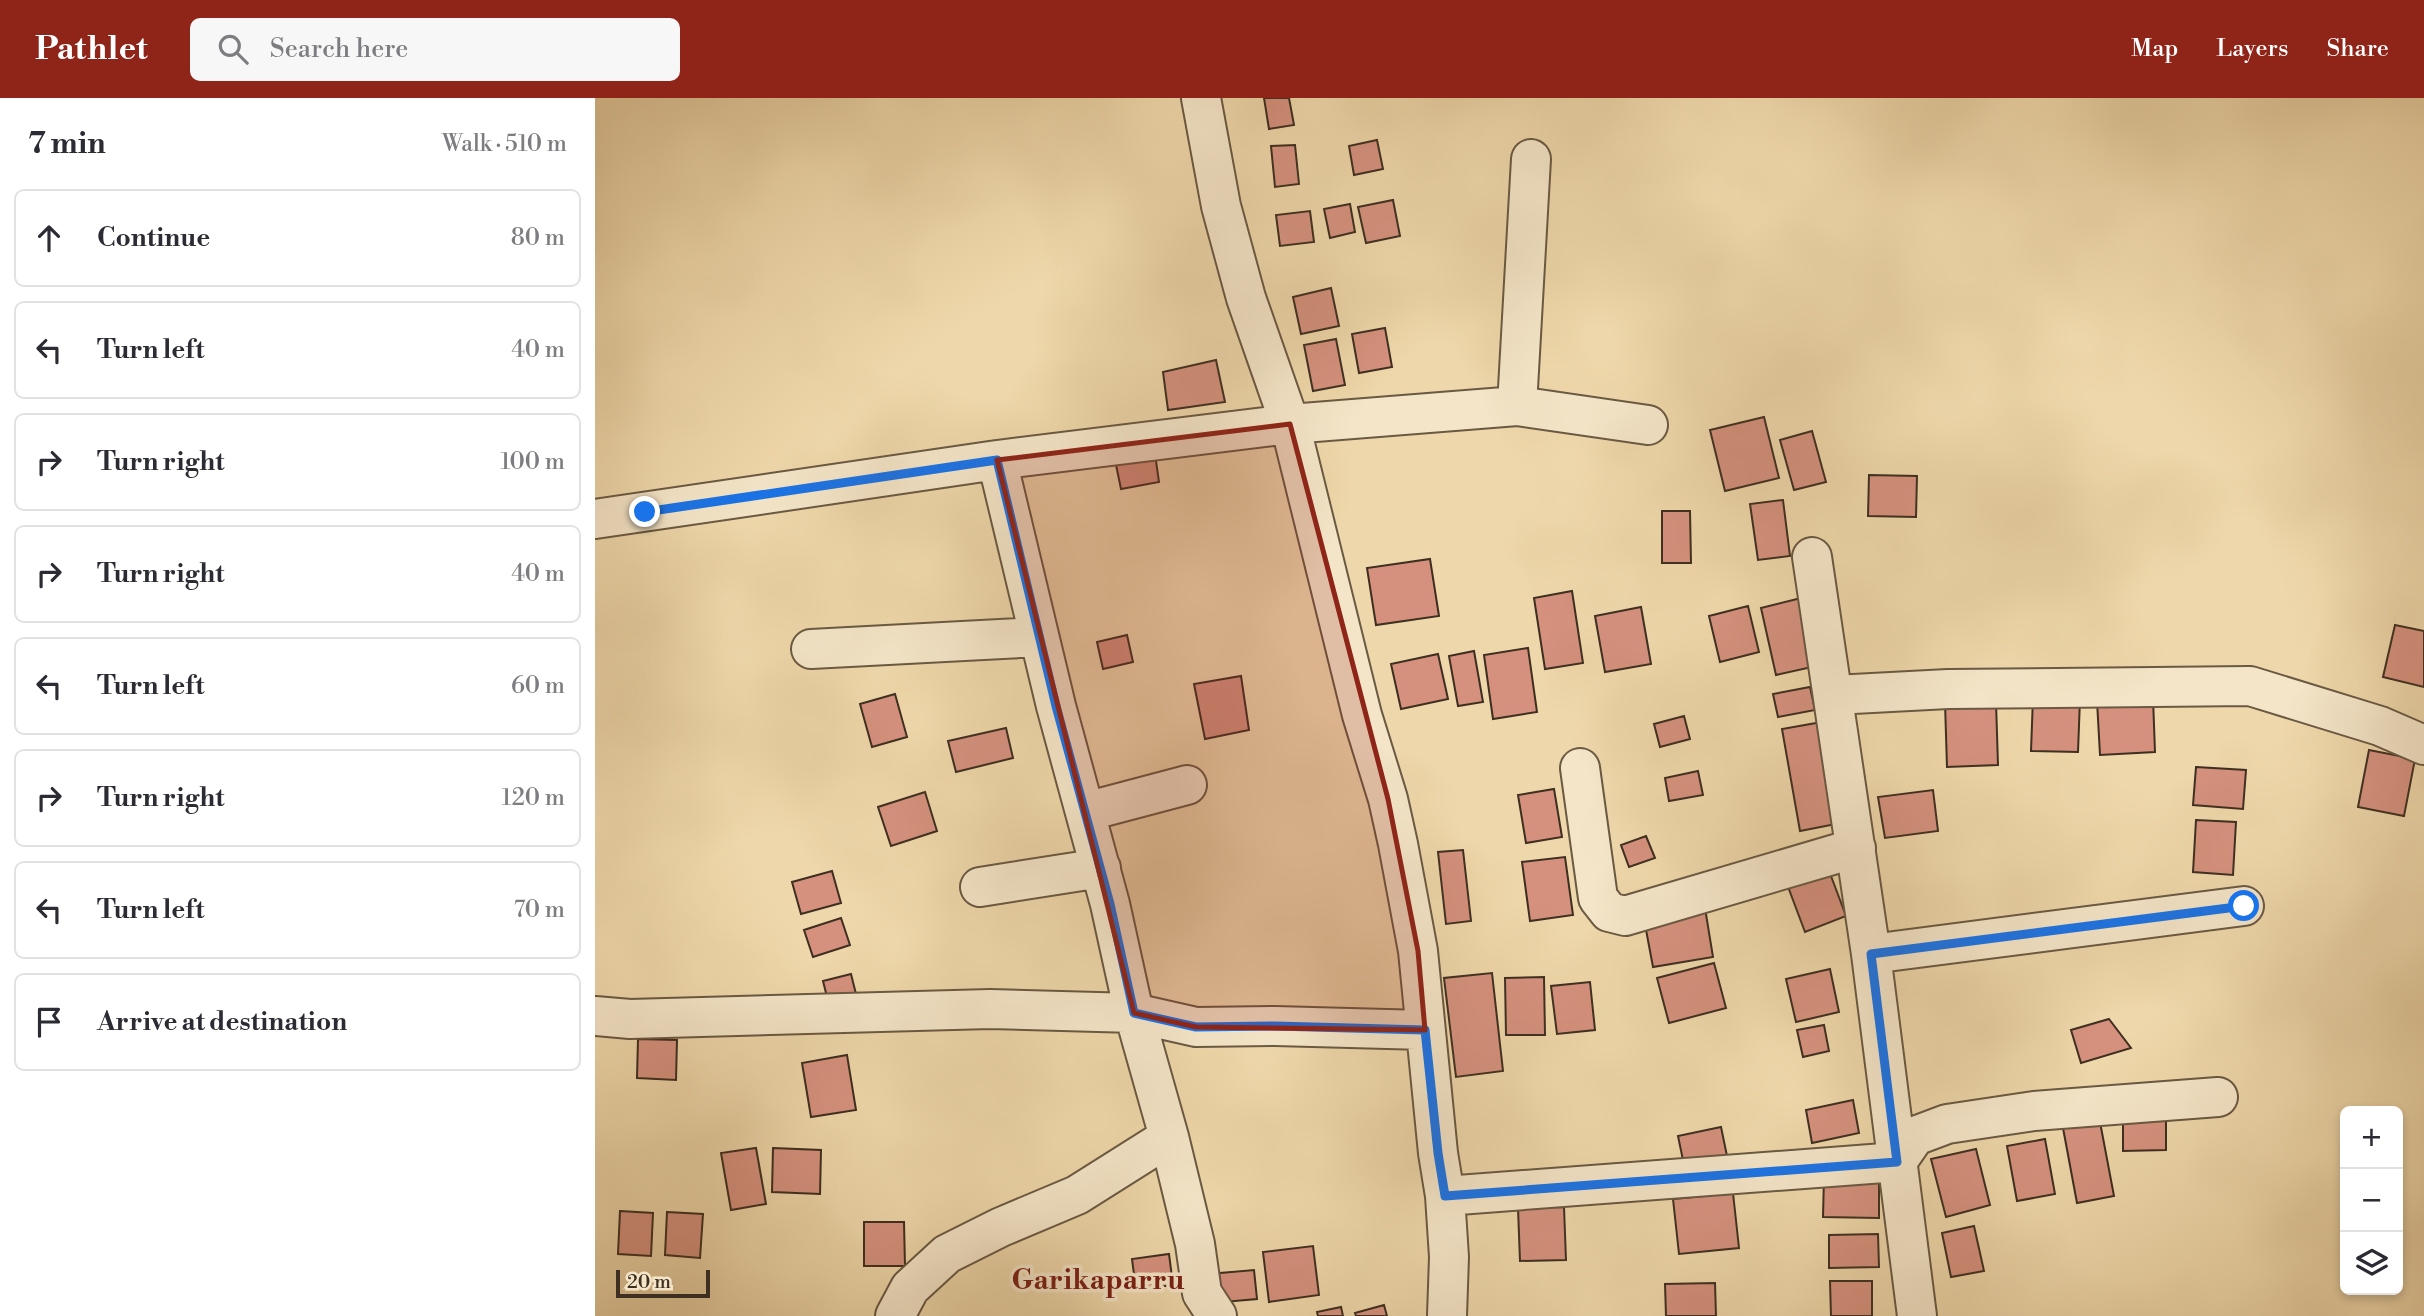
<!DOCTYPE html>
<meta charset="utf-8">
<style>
body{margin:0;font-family:"Libre Bodoni",serif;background:#f7f7f7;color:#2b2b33}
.controls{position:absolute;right:21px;bottom:21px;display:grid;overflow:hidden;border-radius:10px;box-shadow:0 4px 10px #0003}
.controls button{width:63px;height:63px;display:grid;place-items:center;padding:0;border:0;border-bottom:2px solid #e1e1e2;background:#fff;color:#2b2b33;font:35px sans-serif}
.scale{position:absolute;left:21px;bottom:18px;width:94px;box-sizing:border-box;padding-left:7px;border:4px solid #3e2f21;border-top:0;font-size:19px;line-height:24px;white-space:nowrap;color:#3e2f21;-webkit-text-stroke:5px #f4e5c8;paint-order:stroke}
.stop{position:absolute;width:21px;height:21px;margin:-16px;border:5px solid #1a73e8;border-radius:50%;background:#fff}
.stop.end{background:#1a73e8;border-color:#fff;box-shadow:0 2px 7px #0008}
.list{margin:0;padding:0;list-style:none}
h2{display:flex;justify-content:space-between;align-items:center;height:91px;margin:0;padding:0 28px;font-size:30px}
h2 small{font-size:23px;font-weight:400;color:#7c7c81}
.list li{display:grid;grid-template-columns:46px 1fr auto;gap:21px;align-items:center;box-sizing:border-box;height:98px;margin:0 14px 14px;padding:0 14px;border:2px solid #e1e1e2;border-radius:10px}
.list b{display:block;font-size:26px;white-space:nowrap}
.list em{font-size:23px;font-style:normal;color:#7c7c81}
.icon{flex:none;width:38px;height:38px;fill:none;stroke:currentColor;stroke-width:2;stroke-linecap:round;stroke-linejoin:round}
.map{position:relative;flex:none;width:1829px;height:1218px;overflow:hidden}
header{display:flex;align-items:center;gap:42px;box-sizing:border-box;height:98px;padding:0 35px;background:#8f2418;color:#fff}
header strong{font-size:33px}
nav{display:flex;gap:38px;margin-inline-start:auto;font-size:24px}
.search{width:490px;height:63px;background:#f7f7f7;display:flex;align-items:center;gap:18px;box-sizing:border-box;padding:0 24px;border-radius:10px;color:#7c7c81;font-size:26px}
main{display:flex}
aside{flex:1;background:#fff}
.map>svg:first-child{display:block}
.building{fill:#d5917e;stroke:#3e2f21;stroke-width:2}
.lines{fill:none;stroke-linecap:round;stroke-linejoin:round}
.minor-casing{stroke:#6a5943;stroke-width:42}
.minor{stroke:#f4e5c8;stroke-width:38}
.route{stroke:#1a73e8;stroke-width:9}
.marked{fill:#8f2418;fill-opacity:0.2;stroke:#8f2418;stroke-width:5;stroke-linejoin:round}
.labels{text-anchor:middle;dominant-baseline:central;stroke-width:7;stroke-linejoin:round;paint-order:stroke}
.quarter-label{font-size:28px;font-weight:bold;fill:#7a1f14;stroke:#f4e5c8}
</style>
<header>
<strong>Pathlet</strong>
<div class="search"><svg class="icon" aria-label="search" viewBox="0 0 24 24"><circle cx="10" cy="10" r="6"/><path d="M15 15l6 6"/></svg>Search here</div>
<nav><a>Map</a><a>Layers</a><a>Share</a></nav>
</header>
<main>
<aside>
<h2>7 min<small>Walk · 510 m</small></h2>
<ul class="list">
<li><svg class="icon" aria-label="ahead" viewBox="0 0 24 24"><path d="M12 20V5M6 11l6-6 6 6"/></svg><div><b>Continue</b></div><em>80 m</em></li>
<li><svg class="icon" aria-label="left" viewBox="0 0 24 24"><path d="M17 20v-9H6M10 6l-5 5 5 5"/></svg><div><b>Turn left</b></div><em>40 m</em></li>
<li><svg class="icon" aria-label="right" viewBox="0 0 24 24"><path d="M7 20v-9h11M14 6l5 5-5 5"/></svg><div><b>Turn right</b></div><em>100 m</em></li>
<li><svg class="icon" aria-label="right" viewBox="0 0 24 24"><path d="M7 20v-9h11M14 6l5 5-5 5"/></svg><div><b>Turn right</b></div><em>40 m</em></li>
<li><svg class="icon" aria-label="left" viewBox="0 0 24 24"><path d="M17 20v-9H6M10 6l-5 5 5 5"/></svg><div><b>Turn left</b></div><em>60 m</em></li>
<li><svg class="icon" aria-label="right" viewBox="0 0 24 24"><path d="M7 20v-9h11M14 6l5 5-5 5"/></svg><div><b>Turn right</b></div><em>120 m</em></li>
<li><svg class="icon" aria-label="left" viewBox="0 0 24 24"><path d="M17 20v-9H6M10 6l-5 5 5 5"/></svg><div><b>Turn left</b></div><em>70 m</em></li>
<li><svg class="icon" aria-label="arrive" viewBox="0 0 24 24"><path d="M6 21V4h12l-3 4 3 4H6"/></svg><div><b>Arrive at destination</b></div></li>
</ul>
</aside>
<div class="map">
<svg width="1829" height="1218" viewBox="0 0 1829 1218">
<rect width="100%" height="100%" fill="#eed7aa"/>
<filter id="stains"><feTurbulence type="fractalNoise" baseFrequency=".00286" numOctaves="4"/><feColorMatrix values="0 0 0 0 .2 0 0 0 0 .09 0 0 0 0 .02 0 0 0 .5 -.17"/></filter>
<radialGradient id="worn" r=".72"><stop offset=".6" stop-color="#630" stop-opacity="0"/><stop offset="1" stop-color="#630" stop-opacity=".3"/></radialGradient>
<!-- building -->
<path class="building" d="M669,0h25l5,27 -25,4z
M782,42l6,29 -29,6 -5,-29z
M700,47l4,39 -24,3 -4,-41z
M798,102l7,36 -34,7 -8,-36z
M755,106l5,28 -25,6 -6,-29z
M715,113l4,31 -34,4 -4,-31z
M736,190l8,38 -38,8 -8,-37z
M790,230l7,39 -33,6 -7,-39z
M741,241l9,46 -32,6 -9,-46z
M621,262l9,42 -57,8 -5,-38z
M1169,319l15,61 -54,13 -15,-61z
M1217,333l14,51 -32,8 -14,-50z
M560,356l4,28 -38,7 -6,-29z
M1274,377l48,1 -1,41 -48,-1z
M1188,402l7,56 -32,4 -8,-56z
M1067,413h28l1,52h-29z
M835,461l9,57 -63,9 -9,-57z
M977,493l11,72 -38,6 -11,-71z
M1210,499l16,68 -45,10 -15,-67z
M1153,508l11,46 -39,10 -11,-46z
M1046,509l10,57 -46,8 -10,-56z
M1800,527l29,6v56l-41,-10z
M532,537l6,27 -30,7 -6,-27z
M933,550l9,64 -44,7 -9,-64z
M879,553l9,51 -25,4 -9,-50z
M843,556l10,45 -47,10 -10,-45z
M646,578l8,54 -44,9 -11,-55z
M1215,589l5,23 -37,7 -5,-23z
M300,596l12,43 -35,10 -12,-43z
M1438,599l47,2 -2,53 -47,-1z
M1558,600l2,54 -55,3 -3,-54z
M1401,604l2,63 -51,2 -2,-64z
M1089,618l6,23 -30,8 -6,-23z
M1227,624l19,101 -41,8 -18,-102z
M411,630l7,30 -57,14 -8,-31z
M1774,652l46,9 -11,57 -46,-9z
M1601,669l50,3 -3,39 -50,-4z
M1103,673l5,24 -34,6 -4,-23z
M959,691l8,48 -36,6 -8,-48z
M1338,692l5,41 -53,7 -7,-41z
M330,694l12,39 -46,15 -13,-39z
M1601,722l40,2 -3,53 -40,-3z
M1051,738l9,22 -26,9 -8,-22z
M868,752l8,71 -25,3 -8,-72z
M970,759l8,58 -43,6 -8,-59z
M1233,770l18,48 -41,16 -18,-48z
M237,773l9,32 -40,11 -9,-32z
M1110,810l8,49 -60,10 -9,-48z
M246,820l9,27 -37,12 -9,-27z
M1119,865l12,45 -57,15 -12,-45z
M1235,871l9,43 -43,10 -10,-43z
M897,875l11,98 -47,6 -12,-99z
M256,876l6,24 -28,7 -6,-24z
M949,879l1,58h-39l-1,-57z
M995,884l5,48 -38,4 -6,-48z
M1514,921l22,29 -50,15 -10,-33z
M1229,927l5,26 -26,6 -6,-27z
M43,941l39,1 -1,40 -39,-2z
M252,957l9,55 -45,7 -9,-54z
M1258,1002l6,33 -47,10 -6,-33z
M1528,1018h43v34l-43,1z
M1505,1024l14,74 -37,7 -14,-75z
M1126,1029l6,29 -43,9 -6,-29z
M1450,1041l10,55 -38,7 -10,-55z
M161,1050l10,56 -35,6 -10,-57z
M178,1050l48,2 -1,44 -48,-2z
M1381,1051l14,56 -44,12 -15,-58z
M1229,1078l55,1v41l-56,-1z
M1138,1095l6,55 -60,6 -6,-55z
M969,1109l2,53 -46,1 -2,-53z
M25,1113l33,2 -2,43 -33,-2z
M72,1114l36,2 -3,44 -35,-3z
M269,1124h40l1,44h-41z
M1379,1128l10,45 -33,6 -9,-44z
M1283,1136l1,33 -50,1v-33z
M718,1148l6,49 -50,7 -6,-50z
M574,1156l4,31 -37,5 -4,-31z
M659,1172l3,29 -45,4 -3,-29z
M1235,1183h42v35h-41z
M1120,1185l1,33h-50l-1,-32z
M789,1207l3,11h-31l-1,-3z
M746,1209l2,9h-25l-1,-4z"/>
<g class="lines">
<defs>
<path id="minor" d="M606,0l20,108 25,92 44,126 72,291 26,84 10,45 20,107 20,202 7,43 4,61 -2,59
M936,61l-14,247 131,19
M402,362l59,246 54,198 24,109 35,124 26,107 7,49 15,23
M0,421l402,-59 293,-36 227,-18
M1217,459l59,397 46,362
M216,551l228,-12
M1239,597l114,-6 302,-3 130,40 44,19
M985,670l18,130 11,14 16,4 231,-68
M490,714l102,-27
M385,789l121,-19
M1276,856l373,-48
M0,918l35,3 360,-10 144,4 62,14 79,-1 150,4
M850,1098l452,-34 18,-26 32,-12 87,-13 184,-14
M300,1218l15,-28 37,-34 54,-27 76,-32 92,-58"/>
</defs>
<!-- minor casing -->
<use href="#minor" class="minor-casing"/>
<!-- minor -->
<use href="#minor" class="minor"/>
</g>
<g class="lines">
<!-- route -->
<path class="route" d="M50,414l352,-52 59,246 54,198 24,109 62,14 79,-1 150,4 13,123 7,43 452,-34 -26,-208 373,-48"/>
</g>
<!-- marked area -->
<path class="marked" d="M695,326l98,375 30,152 7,79 -229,-3 -62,-14 -137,-553z"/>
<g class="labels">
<!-- quarter labels -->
<g class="quarter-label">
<text x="503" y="1182">Garikaparru</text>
</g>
</g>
<rect width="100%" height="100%" filter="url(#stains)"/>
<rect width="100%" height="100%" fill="url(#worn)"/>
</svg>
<div class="controls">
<button>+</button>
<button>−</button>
<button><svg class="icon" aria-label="layers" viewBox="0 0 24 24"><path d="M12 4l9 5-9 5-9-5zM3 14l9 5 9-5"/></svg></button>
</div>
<div class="scale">20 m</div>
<div class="stop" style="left:1649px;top:808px"></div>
<div class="stop end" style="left:50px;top:414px"></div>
</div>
</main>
